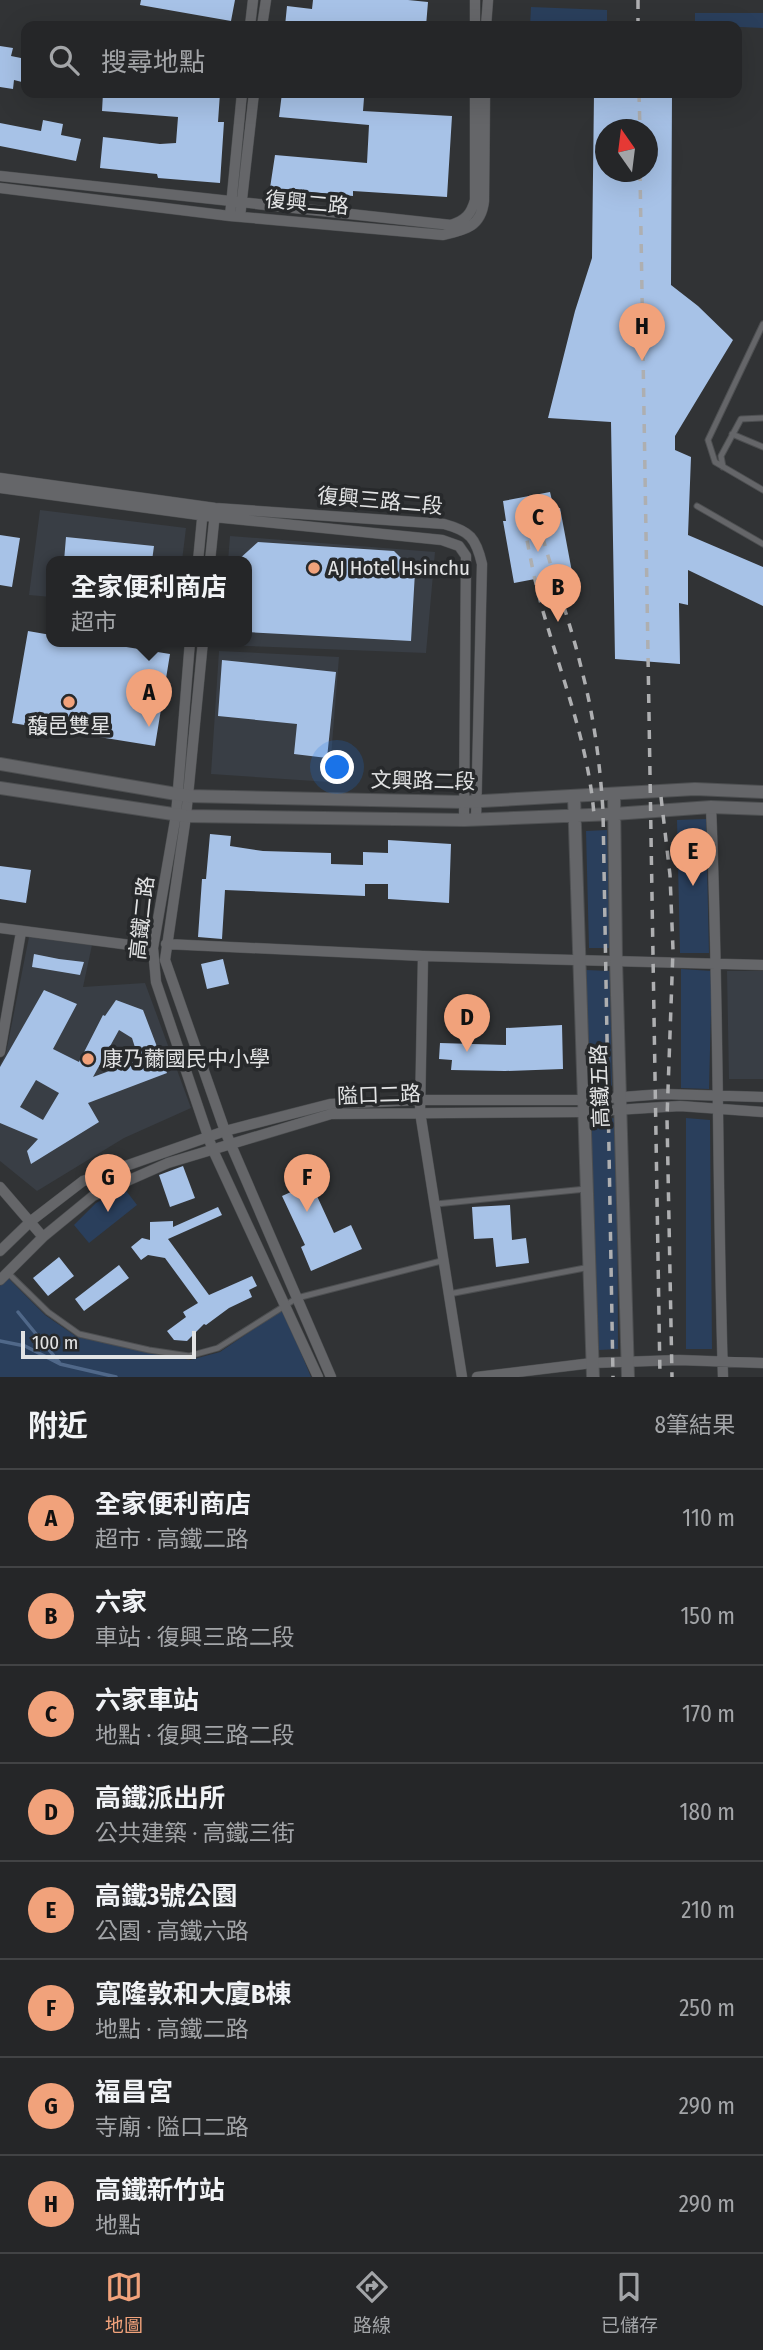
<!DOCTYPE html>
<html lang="zh-TW">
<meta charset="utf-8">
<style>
body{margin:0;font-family:"Fira Sans Condensed","Noto Sans TC",sans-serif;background:#2d2e30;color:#f1f3f6}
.compass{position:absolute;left:595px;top:119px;width:63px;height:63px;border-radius:50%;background:#252628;box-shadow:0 7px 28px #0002;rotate:346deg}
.scale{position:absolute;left:21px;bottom:18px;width:175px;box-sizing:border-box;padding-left:7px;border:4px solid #e2e3e4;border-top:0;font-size:19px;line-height:24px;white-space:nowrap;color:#e2e3e4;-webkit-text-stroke:5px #27292b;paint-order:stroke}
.you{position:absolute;left:338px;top:768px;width:24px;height:24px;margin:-18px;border:5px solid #fff;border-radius:50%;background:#1a73e8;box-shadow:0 0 0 10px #1a73e833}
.badge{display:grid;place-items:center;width:46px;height:46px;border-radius:50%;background:#f1a27b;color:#111;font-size:23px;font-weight:700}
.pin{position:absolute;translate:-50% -58px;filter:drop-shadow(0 2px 4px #0008)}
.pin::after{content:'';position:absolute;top:37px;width:24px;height:21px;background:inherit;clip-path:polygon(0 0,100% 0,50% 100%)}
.popup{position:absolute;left:46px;top:556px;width:206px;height:91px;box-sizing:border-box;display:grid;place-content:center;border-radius:14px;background:#252628;filter:drop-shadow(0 2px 5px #0005);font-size:23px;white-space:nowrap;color:#a3a5a8}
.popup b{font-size:26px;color:#f1f3f6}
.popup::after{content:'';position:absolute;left:50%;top:100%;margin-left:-14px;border:14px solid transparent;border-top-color:#252628}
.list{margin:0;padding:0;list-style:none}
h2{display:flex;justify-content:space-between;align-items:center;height:91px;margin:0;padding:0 28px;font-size:30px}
h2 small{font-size:23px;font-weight:400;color:#a3a5a8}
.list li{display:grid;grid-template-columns:46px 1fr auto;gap:21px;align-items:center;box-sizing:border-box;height:98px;padding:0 28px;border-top:2px solid #424345}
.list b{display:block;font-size:26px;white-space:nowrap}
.list p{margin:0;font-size:23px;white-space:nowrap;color:#a3a5a8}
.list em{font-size:23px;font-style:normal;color:#a3a5a8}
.icon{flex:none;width:38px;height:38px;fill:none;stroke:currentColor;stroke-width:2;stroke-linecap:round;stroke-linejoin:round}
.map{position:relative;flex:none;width:763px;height:1377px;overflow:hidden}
.search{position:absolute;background:#252628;box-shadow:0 7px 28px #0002;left:21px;right:21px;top:21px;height:77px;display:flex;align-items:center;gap:18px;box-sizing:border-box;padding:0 24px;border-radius:14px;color:#a3a5a8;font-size:26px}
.sheet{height:875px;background:#252628}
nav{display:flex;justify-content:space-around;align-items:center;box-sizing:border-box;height:98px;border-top:2px solid #424345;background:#252628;font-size:19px;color:#a3a5a8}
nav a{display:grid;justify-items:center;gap:4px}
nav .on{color:#f1a27b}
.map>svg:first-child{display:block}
.built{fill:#393e45}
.green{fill:#2a3f5c}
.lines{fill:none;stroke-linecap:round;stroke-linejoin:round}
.stream{stroke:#506889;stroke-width:3.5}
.building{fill:#a7c2e7;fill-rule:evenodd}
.service-casing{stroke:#4d4f51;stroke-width:7}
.minor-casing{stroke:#4d4f51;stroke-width:11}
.tertiary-casing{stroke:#4d4f51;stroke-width:14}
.service{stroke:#656669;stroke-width:5}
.minor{stroke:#656669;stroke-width:10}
.tertiary{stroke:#656669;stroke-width:12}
.rail{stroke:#aeafb1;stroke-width:3.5;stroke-dasharray:9 9;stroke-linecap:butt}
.poi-dot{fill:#f1a27b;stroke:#27292b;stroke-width:2.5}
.labels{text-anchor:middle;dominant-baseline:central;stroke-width:7;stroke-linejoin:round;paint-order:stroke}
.street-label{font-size:21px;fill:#e2e3e4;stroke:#27292b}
.poi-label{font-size:21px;fill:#e2e3e4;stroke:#27292b;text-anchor:start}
</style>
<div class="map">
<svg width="763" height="1377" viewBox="0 0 763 1377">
<rect width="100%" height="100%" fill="#313335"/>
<!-- built -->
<path class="built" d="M40,510l146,18 -4,33h-131v36l-22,-2z
M230,536l205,16 -9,101 -205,-8 1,-4h25v-80h-19z
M219,651l120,6 -10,125 -118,-8z
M29,937l63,8 -9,42 62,-4 46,125 -67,30 -87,53 -37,-30v-96l6,-12z
M727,971h36v108h-34z"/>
<!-- green -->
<path class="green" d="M531,7l76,3v16h-77z
M695,13h68v15l-68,-3z
M706,819l3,134h-29l-3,-133z
M607,830l3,118h-21l-3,-117z
M681,969l31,2 -3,118 -28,-1z
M586,970l24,1 2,116h-23z
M617,1118l1,231 -19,1 -9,-231z
M686,1118l24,2 2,229h-26z
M124,1188l13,17 -48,38 -15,-18 22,-22z
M8,1278l37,37 32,22 113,23 30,-8 63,-43 28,68h-311v-91z"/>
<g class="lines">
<!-- stream -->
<path class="stream" d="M18,1312l41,50
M0,1341l25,5 35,18 56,13"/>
</g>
<!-- building -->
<path class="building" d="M141,0h94l-4,21 -91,-16z
M313,0h95l20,2 -2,24h-141l2,-20 25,3z
M0,46l13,2 -2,8 15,3v24l-12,-3 -1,9 -13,-2z
M103,93h117l-2,29h6l-4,61 -62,-5 -1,-4 -57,-6 3,-31 57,7 16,-1 2,-26 -76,-6z
M282,93l82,5 -1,13 89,5 -5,81 -94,-6v5l-83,-8 5,-33 92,8 2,-38 -90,-8z
M594,93h78l-1,192 27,21 35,34 -58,96v14l16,7 -3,78 75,32v39l-75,-36v35l-9,-2 1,61 -65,-5 -4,-237 -63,-4 27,-107 17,-53zM606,130h42v42h-42z
M43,120l20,4 -2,11 20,4 -5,22 -76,-15v-23l41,8z
M550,492l4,17 6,-1 12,64 -58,11 -11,-62h3l-3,-20z
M0,535l20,3 -8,49 -12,-2z
M66,537l88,9 -2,15h-88z
M258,542l136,9 21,21 -4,69 -164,-9v-71h-10z
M28,631l23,4v6h38l81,13 -15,92 -143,-23z
M222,660l114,12 -9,86 -33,-4 3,-30 -79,-8z
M210,834l21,2 -1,10 33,5 68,2v11l32,1v-13l25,1v-13l63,4 -2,59 -61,-4v-15h-23v12l-140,-6 -3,49 -24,-2 4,-58h4z
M0,866l31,4 -5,33 -26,-4z
M34,954l25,5 25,3 -4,13 -48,-8z
M223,959l6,25 -22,5 -6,-25z
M44,990l33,14 -24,45 26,13 24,-47 2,1 11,-16 27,10 24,63 -79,30 11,19 -68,42 -4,-13 11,-12 -38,-16v-56zM119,1030l13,8 7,22 -46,17zM36,1080l23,13 -16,27 -23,-13z
M562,1025l1,44 -58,2 -54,-1 1,-10 -13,-1 1,-16 66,2v-17z
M183,1166l12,32 -25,9 -11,-32z
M311,1183l23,50 17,-8 11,24 -51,22 -10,-24 4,-2 -23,-49z
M510,1205l2,35 14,-2 3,25 -33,4 -3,-29 -19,1 -2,-32z
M218,1207l4,8 -54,24 41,56 43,-19 5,10 -8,4 3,7 -23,11 -23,17 -2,-1 -17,17 -13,-1 -7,-9 19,-14 -3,-5 15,-9 -33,-45 -17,-3 -7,5 -10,-13 11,-9 8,2v-18l23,-1v6z
M59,1257l15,19 -26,20 -15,-18z
M119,1265l10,13 -45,33 -9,-12z"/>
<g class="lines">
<defs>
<path id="service" d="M763,324l-55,116 7,22 48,28
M732,434l31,13
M723,467l-2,-11 20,-37 22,-1
M697,506l66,38
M436,1204l150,-15
M7,1272l41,40 31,22 70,16 40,6 29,-8 79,-50 148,-38
M449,1294l141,-27"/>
<path id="minor" d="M250,26l3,-26
M262,26l4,-26
M475,26v-26
M486,26l2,-26
M0,176l451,49c15,-5 20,-11 24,-25v-107
M0,188l230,28 213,19c22,-5 38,-8 41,-34l1,-108
M230,216l12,-123
M240,217l14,-124
M0,478l215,30 229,16c26,7 32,14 38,40l-6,256
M0,488l214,29 228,23 17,6 7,10 -2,264
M198,561l5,-52
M210,561l5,-49
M190,641l-14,174 -23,133 3,34 56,166 106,229
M203,641l-17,175 -21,144 60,171 106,246
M711,807c8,190 6,380 12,570
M0,928l153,20
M166,944l257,12 340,9
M423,956l-3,156 42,265
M0,1052l21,-120
M0,1187l43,50
M0,1251l31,-30 52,-40 142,-50 105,-27 90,-4h163l80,-6 100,3
M0,1280l43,-43 50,-41 75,-33 163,-49 252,-2 97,-6 83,6
M477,1377l115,-14 87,-3 84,3"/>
<path id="tertiary" d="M0,764l188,32 276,6 231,-13 68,3
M0,788l186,28 278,4 150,-6 97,-7 52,2
M614,794l2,166 12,417
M574,796l19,581"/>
</defs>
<!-- service casing -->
<use href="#service" class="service-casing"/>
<!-- minor casing -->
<use href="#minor" class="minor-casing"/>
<!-- tertiary casing -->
<use href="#tertiary" class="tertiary-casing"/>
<!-- service -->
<use href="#service" class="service"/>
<!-- minor -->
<use href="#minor" class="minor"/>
<!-- tertiary -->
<use href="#tertiary" class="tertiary"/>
<!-- rail -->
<path class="rail" d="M638,0v26
M639,93l1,37
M640,172l20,1205
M538,520c13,51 32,100 44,151 12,46 18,92 21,140l10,566
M524,523c6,35 13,70 24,105 18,61 41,122 46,187
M661,797l9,78 3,75 -6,168 5,259"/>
</g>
<!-- markers -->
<g class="poi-dot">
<circle cx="314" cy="568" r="7"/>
<circle cx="69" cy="702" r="7"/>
<circle cx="88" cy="1059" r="7"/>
</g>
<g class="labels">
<!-- street labels -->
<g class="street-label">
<text transform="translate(307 203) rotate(5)">復興二路</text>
<text transform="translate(380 501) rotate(5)">復興三路二段</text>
<text transform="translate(423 781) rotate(1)">文興路二段</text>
<text transform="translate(142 918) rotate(-84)">高鐵二路</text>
<text transform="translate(600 1086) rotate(-92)">高鐵五路</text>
<text transform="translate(379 1095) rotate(-2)">隘口二路</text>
</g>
<!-- poi labels -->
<g class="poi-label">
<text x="328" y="568">AJ Hotel Hsinchu</text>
<text x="69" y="726" text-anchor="middle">馥邑雙星</text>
<text x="102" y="1059">康乃薾國民中小學</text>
</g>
</g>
</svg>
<svg class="compass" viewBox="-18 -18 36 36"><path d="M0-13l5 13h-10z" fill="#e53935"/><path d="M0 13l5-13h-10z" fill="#a3a5a8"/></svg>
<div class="scale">100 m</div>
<div class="you"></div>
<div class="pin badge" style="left:149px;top:727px">A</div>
<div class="popup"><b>全家便利商店</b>超市</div>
<div class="pin badge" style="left:558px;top:622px">B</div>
<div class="pin badge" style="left:538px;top:552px">C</div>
<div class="pin badge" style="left:467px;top:1052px">D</div>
<div class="pin badge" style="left:693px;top:886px">E</div>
<div class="pin badge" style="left:307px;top:1212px">F</div>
<div class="pin badge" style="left:108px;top:1212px">G</div>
<div class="pin badge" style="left:642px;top:361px">H</div>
<div class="search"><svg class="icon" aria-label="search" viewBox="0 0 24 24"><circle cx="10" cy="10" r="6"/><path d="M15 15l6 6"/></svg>搜尋地點</div>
</div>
<section class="sheet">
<h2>附近<small>8筆結果</small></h2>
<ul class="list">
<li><span class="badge">A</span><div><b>全家便利商店</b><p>超市 · 高鐵二路</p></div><em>110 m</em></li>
<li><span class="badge">B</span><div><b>六家</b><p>車站 · 復興三路二段</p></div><em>150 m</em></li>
<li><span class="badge">C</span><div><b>六家車站</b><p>地點 · 復興三路二段</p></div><em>170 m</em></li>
<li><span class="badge">D</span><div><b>高鐵派出所</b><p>公共建築 · 高鐵三街</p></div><em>180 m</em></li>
<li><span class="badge">E</span><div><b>高鐵3號公園</b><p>公園 · 高鐵六路</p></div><em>210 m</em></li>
<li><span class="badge">F</span><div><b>寬隆敦和大廈B棟</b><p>地點 · 高鐵二路</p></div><em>250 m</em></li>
<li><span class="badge">G</span><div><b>福昌宮</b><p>寺廟 · 隘口二路</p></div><em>290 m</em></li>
<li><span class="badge">H</span><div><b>高鐵新竹站</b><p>地點</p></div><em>290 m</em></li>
</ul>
</section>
<nav>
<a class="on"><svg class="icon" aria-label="map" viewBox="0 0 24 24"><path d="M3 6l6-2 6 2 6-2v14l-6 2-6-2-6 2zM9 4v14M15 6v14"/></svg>地圖</a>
<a><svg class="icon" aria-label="directions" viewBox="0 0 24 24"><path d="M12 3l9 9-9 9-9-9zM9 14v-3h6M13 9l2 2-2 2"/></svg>路線</a>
<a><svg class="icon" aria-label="saved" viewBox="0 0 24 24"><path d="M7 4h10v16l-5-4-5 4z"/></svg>已儲存</a>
</nav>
